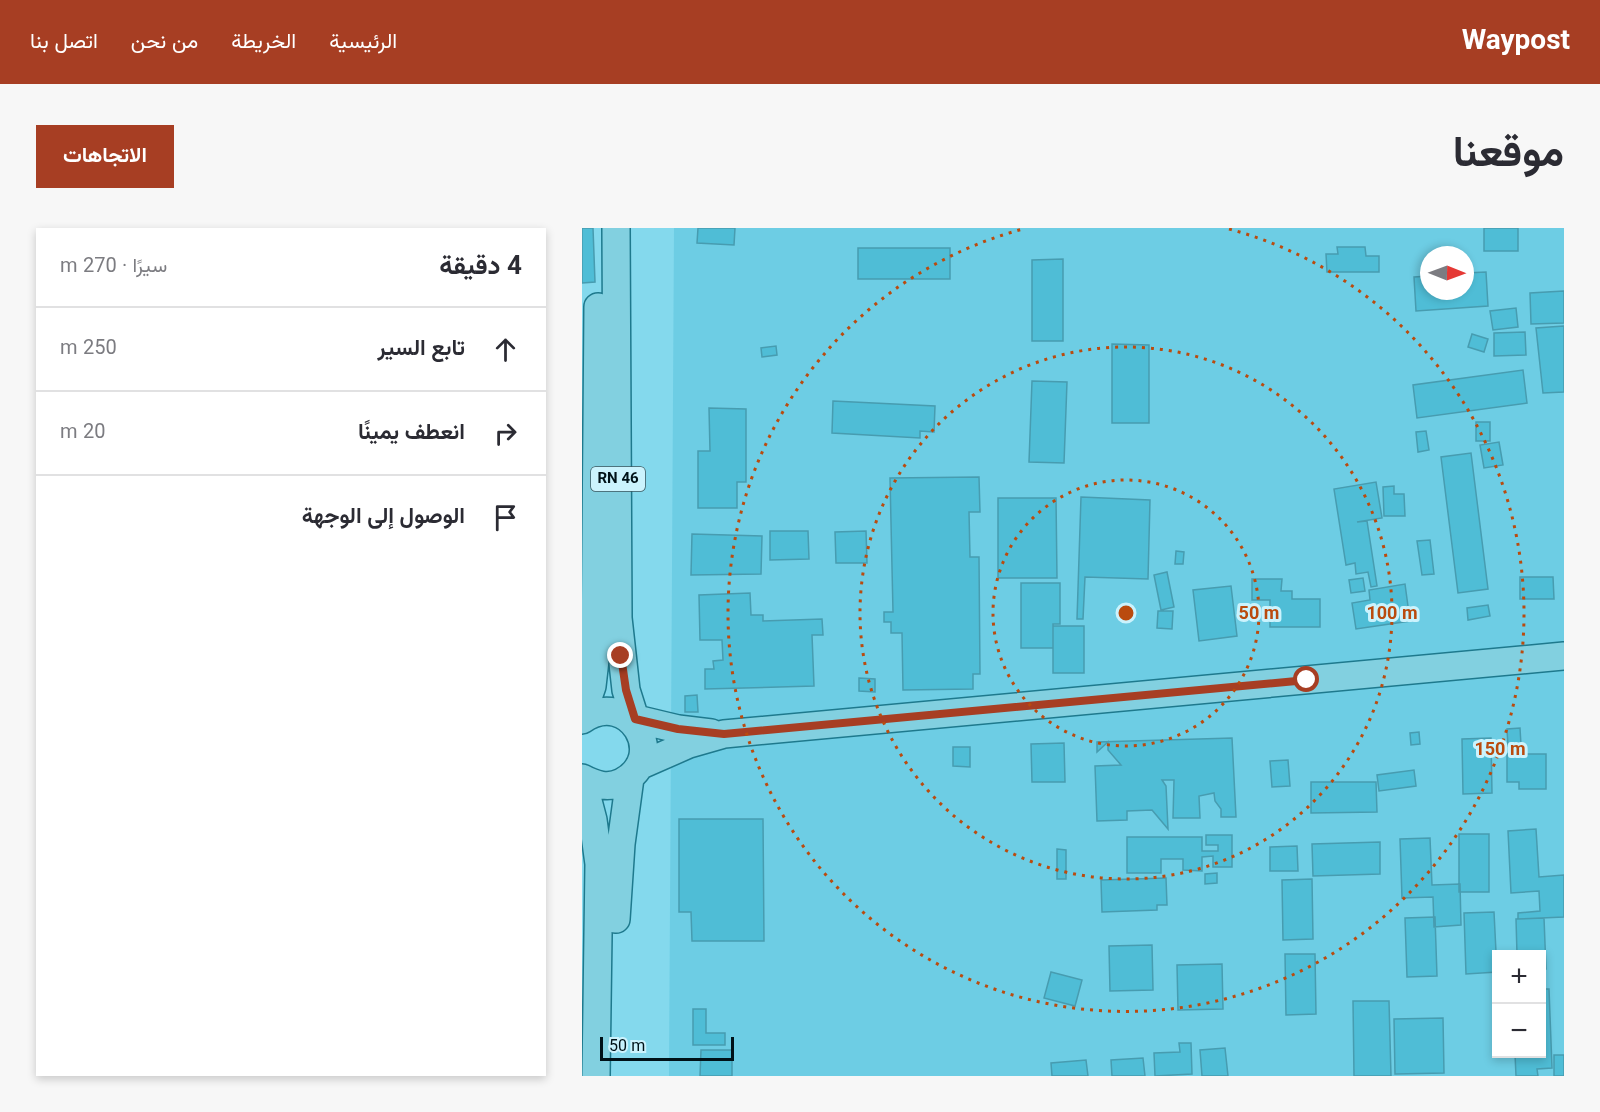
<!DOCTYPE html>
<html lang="ar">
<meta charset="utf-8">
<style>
body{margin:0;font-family:Georgia,Vazirmatn,serif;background:#f7f7f7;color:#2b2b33;direction:rtl}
.controls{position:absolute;right:18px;bottom:18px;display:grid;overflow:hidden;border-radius:0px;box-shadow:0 3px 9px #0003}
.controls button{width:54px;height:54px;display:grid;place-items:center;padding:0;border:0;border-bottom:2px solid #e1e1e2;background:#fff;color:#2b2b33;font:30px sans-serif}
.compass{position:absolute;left:838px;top:18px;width:54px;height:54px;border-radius:50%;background:#fff;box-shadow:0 3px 9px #0003;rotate:91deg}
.scale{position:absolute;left:18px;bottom:15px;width:134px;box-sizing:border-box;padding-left:6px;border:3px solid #001218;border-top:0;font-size:16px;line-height:21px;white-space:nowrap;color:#001218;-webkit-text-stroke:4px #cbf3fd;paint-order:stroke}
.stop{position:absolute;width:18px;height:18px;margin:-14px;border:4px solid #a73e23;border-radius:50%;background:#fff}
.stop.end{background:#a73e23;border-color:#fff;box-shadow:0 2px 6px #0008}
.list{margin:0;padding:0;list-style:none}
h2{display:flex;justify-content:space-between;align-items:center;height:78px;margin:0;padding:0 24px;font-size:26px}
h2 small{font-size:20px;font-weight:400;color:#7c7c81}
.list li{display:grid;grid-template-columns:39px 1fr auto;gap:18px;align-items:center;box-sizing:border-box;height:84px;padding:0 24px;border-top:2px solid #e1e1e2}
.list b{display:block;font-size:22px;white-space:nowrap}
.list em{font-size:20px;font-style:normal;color:#7c7c81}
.icon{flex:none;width:33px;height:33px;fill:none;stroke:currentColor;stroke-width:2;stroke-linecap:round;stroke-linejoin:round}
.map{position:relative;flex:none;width:982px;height:848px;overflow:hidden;direction:ltr;border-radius:0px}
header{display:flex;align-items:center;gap:36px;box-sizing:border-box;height:84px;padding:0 30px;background:#a73e23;color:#fff}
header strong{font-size:28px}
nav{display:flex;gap:33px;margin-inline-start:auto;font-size:21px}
.intro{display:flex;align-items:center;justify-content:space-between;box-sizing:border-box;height:144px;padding:0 36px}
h1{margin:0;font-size:42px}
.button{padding:15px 27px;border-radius:0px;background:#a73e23;color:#fff;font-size:21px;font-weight:700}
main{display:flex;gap:36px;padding:0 36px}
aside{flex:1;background:#fff;border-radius:0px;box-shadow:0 3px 9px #0003}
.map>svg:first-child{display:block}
.built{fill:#6dcde4;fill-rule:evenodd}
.building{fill:#4fbdd6;stroke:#479cb0;stroke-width:1.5}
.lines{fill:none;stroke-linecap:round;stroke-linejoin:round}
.major-casing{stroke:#1e798d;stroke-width:30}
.major{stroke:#82d0e0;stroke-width:27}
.route{stroke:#a73e23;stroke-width:8}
.ring{fill:none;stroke:#ba4b0e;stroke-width:3;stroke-dasharray:3 6}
.labels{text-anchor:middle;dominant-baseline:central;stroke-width:6;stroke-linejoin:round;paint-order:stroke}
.shield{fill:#cbf3fd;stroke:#3d565d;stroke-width:1.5}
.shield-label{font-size:15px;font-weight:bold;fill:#001218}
.centre{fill:#ba4b0e;stroke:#cbf3fd;stroke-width:3}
.ring-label{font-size:18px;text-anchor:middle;font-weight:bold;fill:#ba4b0e;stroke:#cbf3fd;stroke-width:6;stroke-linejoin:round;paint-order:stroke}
</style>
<header>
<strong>Waypost</strong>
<nav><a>الرئيسية</a><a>الخريطة</a><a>من نحن</a><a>اتصل بنا</a></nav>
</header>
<div class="intro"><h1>موقعنا</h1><a class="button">الاتجاهات</a></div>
<main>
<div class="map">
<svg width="982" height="848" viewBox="0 0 982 848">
<rect width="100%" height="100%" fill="#84d9ed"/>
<!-- built -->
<path class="built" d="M92,0h890v848h-895zM847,27h36v36h-36zM915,726h45v100h-45z"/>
<!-- building -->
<path class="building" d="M0,0h11l2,54 -13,1z
M116,0h37l-1,17 -37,-2z
M902,0h34v23h-34z
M755,19h28l1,9h13v16h-52l-1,-18h12z
M276,20h92v31h-92z
M481,31v82h-31v-81z
M904,44l2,34 -72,5 -2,-34 15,-1v15h36v-18z
M982,63v32l-33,1 -1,-31z
M934,80l2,19 -25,3 -3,-19z
M982,98v66l-21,1 -7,-65z
M943,104l1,23 -32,1v-23z
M890,106l16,5 -4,13 -16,-5z
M530,116l37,1v78h-37z
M194,118l1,9 -15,2 -1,-9z
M941,142l4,33 -110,15 -4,-33z
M450,153l35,1 -3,81 -35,-1z
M251,173l102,5 -1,26 -14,-1v7l-88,-5z
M127,180l37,1v73h-9v26h-39v-57h12z
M894,194h14v19h-14z
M844,203l3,19 -11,2 -2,-20z
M917,214l4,23 -19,3 -4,-23z
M889,225l17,136 -30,4 -17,-136z
M397,249l1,35h-11l1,45h9l1,117h-7v15l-70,1 -1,-57h-11v-11h-7v-10h9l-3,-134z
M794,254l6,36 -25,4 10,-1 10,65 -6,1 -3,-15 -12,2 -1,-11 -9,2 -12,-76z
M812,258v8h10l1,22h-21l-1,-29z
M499,269l69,3 -2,79 -63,-2 -2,42h-6z
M416,270h58l1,80h-59z
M188,303h38l1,28 -39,1z
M284,303l1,32h-31l-1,-31z
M110,306l70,2 -1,38 -70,1z
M848,312l4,34 -12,1 -5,-34z
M594,323l8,1 -1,12h-8z
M585,344l7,35 -13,3 -7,-35z
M938,349h33l1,22h-34z
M781,350l2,13 -14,2 -2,-13z
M670,351h30l-1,12h11v8h28v28h-50v-27h-18z
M439,355h39v41h-7v24h-32z
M823,356l5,37 -54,8 -4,-26 18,-3 -1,-10z
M649,358l6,50 -38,5 -6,-51z
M168,365l1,22h12v6l59,-2 1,16h-11l2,51 -109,3v-20h9l-1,-8 10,-1 -1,-20h-22l-1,-45z
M906,377l2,11 -22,4 -1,-12z
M576,383h15l-1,18 -15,-1z
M471,398h31v47h-31z
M277,450l16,1v13l-16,-1z
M115,467l1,17h-13v-16z
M938,500l1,17 -13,1 -1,-17z
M837,504l1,12 -9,1 -1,-12z
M650,510l4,79h-15v-8l-6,-8 -1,-8 -15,3 1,22h-27l1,-38h-12l4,6 2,43 -16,-19 -25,1v9l-30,1 -2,-55 26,-1 -13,-15v-8l-11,10v-10z
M909,510l1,55 -29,1 -1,-55z
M482,515l1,39h-33l-1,-38z
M371,519h17v20l-17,-1z
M925,526h39v35h-27v-7h-12z
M706,532l2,26 -18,1 -2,-26z
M832,542l2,16 -37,5 -2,-16z
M729,554h65l1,30 -66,1z
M97,591h84l1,122h-72l-1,-29h-12z
M954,601l3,48 25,-2v42l-46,2v-6l22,-2 -1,-20 -28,2 -3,-62z
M877,606h30v58h-30z
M624,607h26v32h-19v-11l-11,1v14l-19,-1v-11h-22v14h-34v-36h75v14h16v-6h-12z
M848,610l2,47 28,-1 1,41 -27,2 -1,-30 -31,1 -2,-59z
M798,614v32l-67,2 -1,-32z
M715,618l1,25h-28v-24z
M475,621l9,1v29h-9z
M635,645v10l-12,1v-10z
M584,650l1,27h-10v5l-55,2 -1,-32z
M730,651l1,60 -30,1 -1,-60z
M912,684l3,60 -31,2 -2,-61z
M853,689l2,59 -30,1 -2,-59z
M962,690l2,51h-4v-15h-25l-1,-35z
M570,717l1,45 -43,1 -1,-45z
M703,726h30l1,60 -30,1z
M640,736l1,45 -45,1 -1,-45z
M469,744l31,8 -7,26 -31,-8z
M960,761h7l3,79 -15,1 1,7h-22l-1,-22h27z
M771,773h36l2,75h-37z
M111,781h13v24h19v12h-32z
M861,790l1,55 -49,1 -1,-55z
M597,815h12l1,31 -37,2 -1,-23 26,-1z
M643,820l3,28h-26l-2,-26z
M119,822h31v26h-32z
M972,827h10v21h-10z
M561,830l2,18h-33l-1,-16z
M504,832l2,16h-36l-1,-13z"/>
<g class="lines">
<defs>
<path id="major" d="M34,0l2,390 8,72 12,38
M0,487l10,-29 3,-26 3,-353
M46,489l50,12 33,4
M0,492c47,-33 88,37 40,62 -14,7 -27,3 -40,-4
M57,538l50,-22 35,-10 840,-78
M0,550l11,42 6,44 -3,212
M34,691l5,-75 9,-66"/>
</defs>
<!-- major casing -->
<use href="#major" class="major-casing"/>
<!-- major -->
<use href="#major" class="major"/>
</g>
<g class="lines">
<!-- route -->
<path class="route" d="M39,428l5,34 9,29 43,10 46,5 583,-54"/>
</g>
<!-- distance rings -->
<g class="ring">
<circle cx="544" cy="385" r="133"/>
<circle cx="544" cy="385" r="266"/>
<path d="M647 1A398 398 0 1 1 441 1"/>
</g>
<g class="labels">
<!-- shield labels -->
<rect class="shield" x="9" y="239" width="54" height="24" rx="4.5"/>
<g class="shield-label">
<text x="36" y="251">RN 46</text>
</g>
</g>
<circle cx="544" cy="385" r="9" class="centre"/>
<g class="ring-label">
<text x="677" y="391">50 m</text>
<text x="810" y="391">100 m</text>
<text x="918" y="527">150 m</text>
</g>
</svg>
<div class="controls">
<button>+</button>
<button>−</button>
</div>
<svg class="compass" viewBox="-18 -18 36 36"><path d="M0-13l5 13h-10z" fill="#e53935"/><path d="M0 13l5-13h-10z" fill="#7c7c81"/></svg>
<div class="scale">50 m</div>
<div class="stop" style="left:725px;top:452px"></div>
<div class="stop end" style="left:39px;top:428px"></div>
</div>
<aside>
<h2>4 دقيقة<small>سيرًا · 270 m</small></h2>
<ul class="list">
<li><svg class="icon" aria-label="ahead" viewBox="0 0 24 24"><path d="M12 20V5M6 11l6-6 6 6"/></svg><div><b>تابع السير</b></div><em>250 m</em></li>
<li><svg class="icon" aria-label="right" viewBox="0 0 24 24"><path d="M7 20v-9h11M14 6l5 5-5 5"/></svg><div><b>انعطف يمينًا</b></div><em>20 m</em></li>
<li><svg class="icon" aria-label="arrive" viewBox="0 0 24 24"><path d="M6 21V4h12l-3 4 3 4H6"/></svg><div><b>الوصول إلى الوجهة</b></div></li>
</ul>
</aside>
</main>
